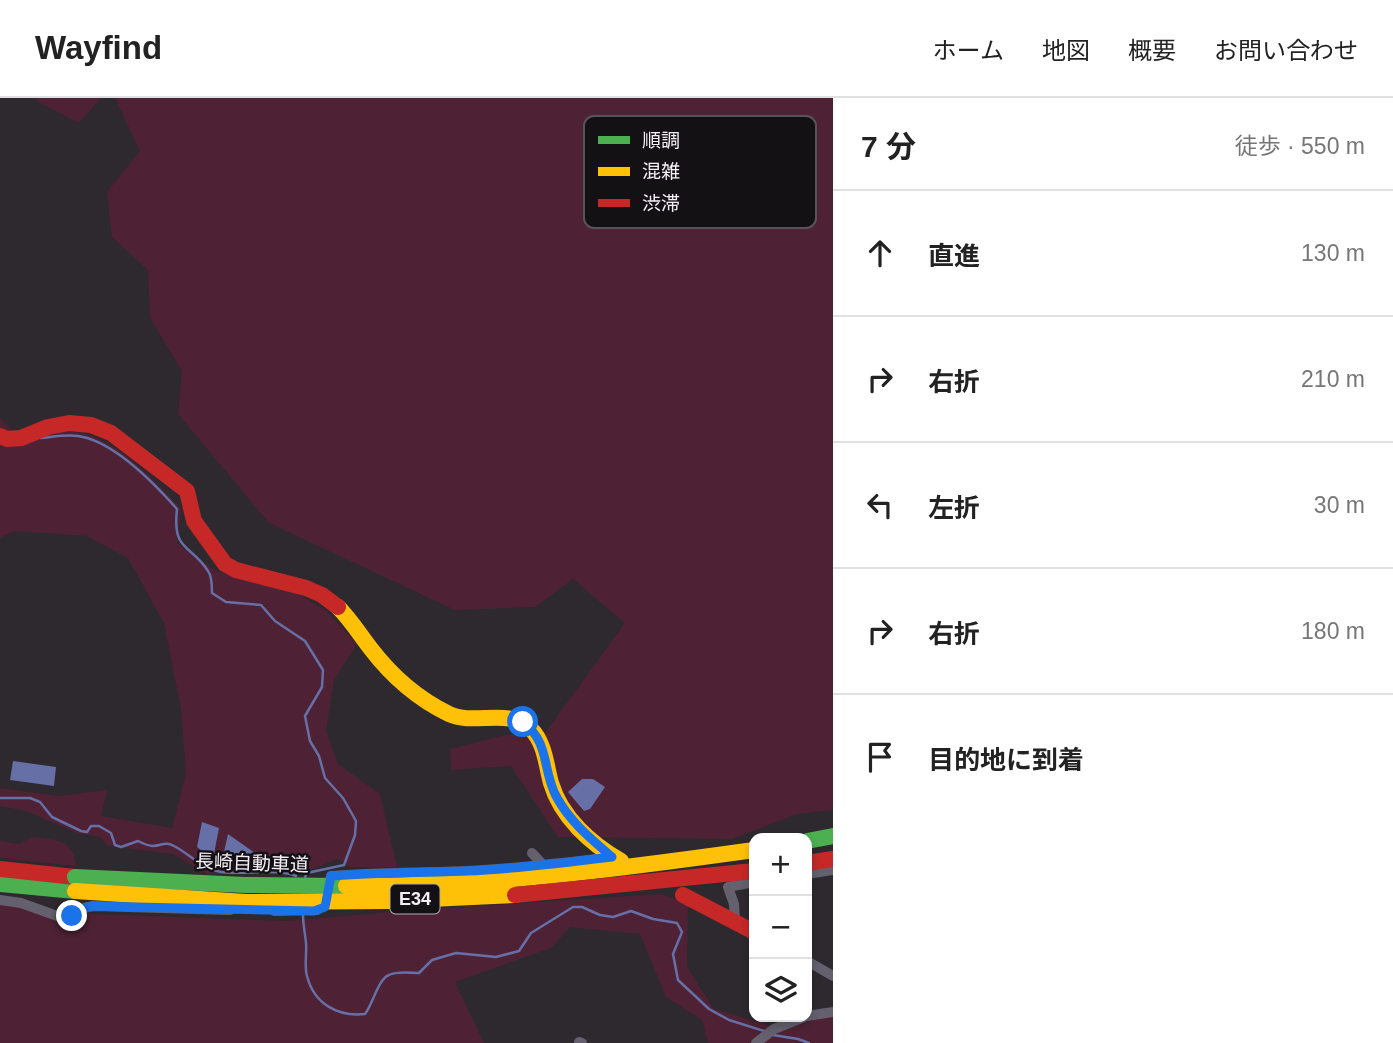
<!DOCTYPE html>
<html lang="ja">
<meta charset="utf-8">
<style>
body{margin:0;font-family:Arial,"Noto Sans JP",sans-serif;background:#f2f2f2;color:#222}
.controls{position:absolute;right:21px;bottom:21px;display:grid;overflow:hidden;border-radius:14px;box-shadow:0 4px 10px #0003}
.controls button{width:63px;height:63px;display:grid;place-items:center;padding:0;border:0;border-bottom:2px solid #e0e0e0;background:#fff;color:#222;font:35px sans-serif}
.stop{position:absolute;width:21px;height:21px;margin:-16px;border:5px solid #1a73e8;border-radius:50%;background:#fff}
.stop.end{background:#1a73e8;border-color:#fff;box-shadow:0 2px 7px #0008}
.list{margin:0;padding:0;list-style:none}
h2{display:flex;justify-content:space-between;align-items:center;height:91px;margin:0;padding:0 28px;font-size:30px}
h2 small{font-size:23px;font-weight:400;color:#767676}
.list li{display:grid;grid-template-columns:46px 1fr auto;gap:21px;align-items:center;box-sizing:border-box;height:126px;padding:0 28px;border-top:2px solid #e0e0e0}
.list b{display:block;font-size:26px;white-space:nowrap}
.list em{font-size:23px;font-style:normal;color:#767676}
.icon{flex:none;width:38px;height:38px;fill:none;stroke:currentColor;stroke-width:2;stroke-linecap:round;stroke-linejoin:round}
.map{position:relative;flex:none;width:833px;height:945px;overflow:hidden}
header{display:flex;align-items:center;gap:42px;box-sizing:border-box;height:98px;padding:0 35px;background:#fff;border-bottom:2px solid #e0e0e0}
header strong{font-size:33px}
nav{display:flex;gap:38px;margin-inline-start:auto;font-size:24px}
main{display:flex}
aside{flex:1;background:#fff}
.map>svg:first-child{display:block}
.green{fill:#4e2234}
.water{fill:#676fa7}
.lines{fill:none;stroke-linecap:round;stroke-linejoin:round}
.stream{stroke:#676fa7;stroke-width:2.5}
.street{stroke:#64606e;stroke-width:10}
.fast{stroke:#4caf50;stroke-width:16}
.slow{stroke:#ffc107;stroke-width:16}
.jam{stroke:#c62828;stroke-width:16}
.fast-bridge{stroke:#4caf50;stroke-width:16}
.slow-bridge{stroke:#ffc107;stroke-width:16}
.jam-bridge{stroke:#c62828;stroke-width:16}
.route{stroke:#1a73e8;stroke-width:9}
.labels{text-anchor:middle;dominant-baseline:central;stroke-width:5;stroke-linejoin:round;paint-order:stroke}
.shield{fill:#141115;stroke:#b0acb1;stroke-width:2}
.shield-label{font-size:18px;font-weight:bold;fill:#f3eff4}
.street-label{font-size:19px;fill:#f3eff4;stroke:#141115}
.key{fill:#141115;stroke:#575458;stroke-width:2}
.key-label{font-size:19px;fill:#f3eff4}
</style>
<header>
<strong>Wayfind</strong>
<nav><a>ホーム</a><a>地図</a><a>概要</a><a>お問い合わせ</a></nav>
</header>
<main>
<div class="map">
<svg width="833" height="945" viewBox="0 0 833 945">
<rect width="100%" height="100%" fill="#2d292e"/>
<!-- green -->
<path class="green" d="M36,0h65l-22,25 -43,-22z
M115,0h718v712l-36,4 -65,25 -174,-2 -47,-71 -60,4 -1,-21 55,-14 40,-2 80,-110 -52,-44 -38,28 -80,3 -186,-87 -91,-109 4,-43 -32,-53 -2,-48 -36,-33 -5,-45 33,-41z
M0,320l14,14c20,0 41,-2 61,0 40,5 79,48 106,77l-4,34 39,28 79,21 31,19 31,33 -23,36 -8,51 12,33 42,30 17,73h-47l-13,-8 -36,15h-94l-34,-20 -65,-8 -8,-9 -23,-4 -51,-22 -26,-5v-18l59,8 48,-6 -6,26 71,12 14,-55 -5,-64 -17,-86 -36,-65 -41,-22 -72,-5 -15,7z
M33,739c23,3 41,2 43,29l-76,-8v-17l19,3z
M661,796l27,9 -1,64 27,42 71,21 38,-14 10,-1v28h-125l-6,-23 -36,-23 -26,-63 -70,-7 -19,21 -96,34 29,61h-484v-139l94,10 193,7 127,-11z"/>
<!-- water -->
<path class="water" d="M13,663l43,6 -2,19 -44,-6z
M582,681h11l12,8 -15,22 -6,2 -16,-19z
M202,724l17,6 -5,26 -12,-3 -5,-4z
M228,736l27,19 -1,5 -30,-6z"/>
<g class="lines">
<!-- stream -->
<path class="stream" d="M40,340c12,-1 26,-4 38,-2 36,5 76,47 99,73 -5,43 14,35 31,62 4,5 4,15 4,22l14,9 35,3 14,16 30,20 18,29 -1,17 -17,29 5,25 9,15 6,22 18,20 13,23 -1,14 -11,30 -37,8 -2,4
M0,700h30l10,4 12,15 29,14 6,1 4,-6h8l12,7 4,12 6,2 17,-6c4,2 10,5 15,5 8,0 12,-5 21,0 16,8 27,23 47,26 21,3 58,-4 75,4
M303,817c0,9 2,18 3,28 1,10 -2,23 1,33 7,28 31,41 58,38 8,-10 13,-35 24,-39 8,-4 21,-2 30,-2l13,-13 24,-7 40,4 23,-6 12,-18 42,-26h9l18,8 13,2 18,-6 22,8 24,4 5,9 -9,22 5,26 31,29 20,11 38,12
M773,937l25,4 11,4"/>
<!-- street -->
<path class="street" d="M532,755l12,13
M807,776l26,-4
M328,791l3,-13c45,-4 90,-3 136,-5 49,-2 97,-8 146,-14
M0,802l21,3 42,15 9,-2 12,-8 9,-2 137,4
M274,813l43,-1
M735,824l-1,-18 -6,-17 26,-5
M807,863l26,15
M807,918l26,-4
M579,944l3,1
M756,945l18,-14 30,-12"/>
<!-- fast -->
<path class="fast" d="M807,743l26,-5
M0,786l75,7"/>
<!-- slow -->
<path class="slow" d="M338,509c13,13 22,28 33,42 20,26 47,50 78,65 26,12 60,-7 82,15 14,14 15,36 20,54 10,34 40,61 70,78"/>
<!-- jam -->
<path class="jam" d="M0,338l7,3 14,-1 27,-11 21,-4 22,2 20,8 76,58 7,30 31,43 11,6 70,18 16,7 16,12
M807,765l26,-4
M0,771l75,8
M683,797l71,37"/>
<!-- fast-bridge -->
<path class="fast-bridge" d="M75,779l170,8 101,1"/>
<!-- slow-bridge -->
<path class="slow-bridge" d="M346,788c137,1 272,-17 408,-36
M75,793l171,11 142,-1 127,-6"/>
<!-- jam-bridge -->
<path class="jam-bridge" d="M515,797l239,-24"/>
</g>
<g class="lines">
<!-- route -->
<path class="route" d="M72,818l12,-8 9,-2 221,5 11,-4 6,-31c45,-4 90,-3 136,-5 49,-2 97,-8 145,-14 -21,-18 -42,-35 -56,-61 -14,-27 -6,-53 -33,-74"/>
</g>
<g class="labels">
<!-- shield labels -->
<rect class="shield" x="390.5" y="786.5" width="49" height="29" rx="5"/>
<g class="shield-label">
<text x="415" y="801">E34</text>
</g>
<!-- street labels -->
<g class="street-label">
<text transform="translate(252 765) rotate(2)">長崎自動車道</text>
</g>
</g>
<!-- legend -->
<rect x="584" y="18" width="232" height="112" rx="10" class="key"/>
<rect x="598" y="38" width="32" height="8" fill="#4caf50"/>
<rect x="598" y="69" width="32" height="9" fill="#ffc107"/>
<rect x="598" y="101" width="32" height="8" fill="#c62828"/>
<g class="key-label">
<text x="642" y="49">順調</text>
<text x="642" y="80">混雑</text>
<text x="642" y="112">渋滞</text>
</g>
</svg>
<div class="controls">
<button>+</button>
<button>−</button>
<button><svg class="icon" aria-label="layers" viewBox="0 0 24 24"><path d="M12 4l9 5-9 5-9-5zM3 14l9 5 9-5"/></svg></button>
</div>
<div class="stop" style="left:523px;top:624px"></div>
<div class="stop end" style="left:72px;top:818px"></div>
</div>
<aside>
<h2>7 分<small>徒歩 · 550 m</small></h2>
<ul class="list">
<li><svg class="icon" aria-label="ahead" viewBox="0 0 24 24"><path d="M12 20V5M6 11l6-6 6 6"/></svg><div><b>直進</b></div><em>130 m</em></li>
<li><svg class="icon" aria-label="right" viewBox="0 0 24 24"><path d="M7 20v-9h11M14 6l5 5-5 5"/></svg><div><b>右折</b></div><em>210 m</em></li>
<li><svg class="icon" aria-label="left" viewBox="0 0 24 24"><path d="M17 20v-9H6M10 6l-5 5 5 5"/></svg><div><b>左折</b></div><em>30 m</em></li>
<li><svg class="icon" aria-label="right" viewBox="0 0 24 24"><path d="M7 20v-9h11M14 6l5 5-5 5"/></svg><div><b>右折</b></div><em>180 m</em></li>
<li><svg class="icon" aria-label="arrive" viewBox="0 0 24 24"><path d="M6 21V4h12l-3 4 3 4H6"/></svg><div><b>目的地に到着</b></div></li>
</ul>
</aside>
</main>
